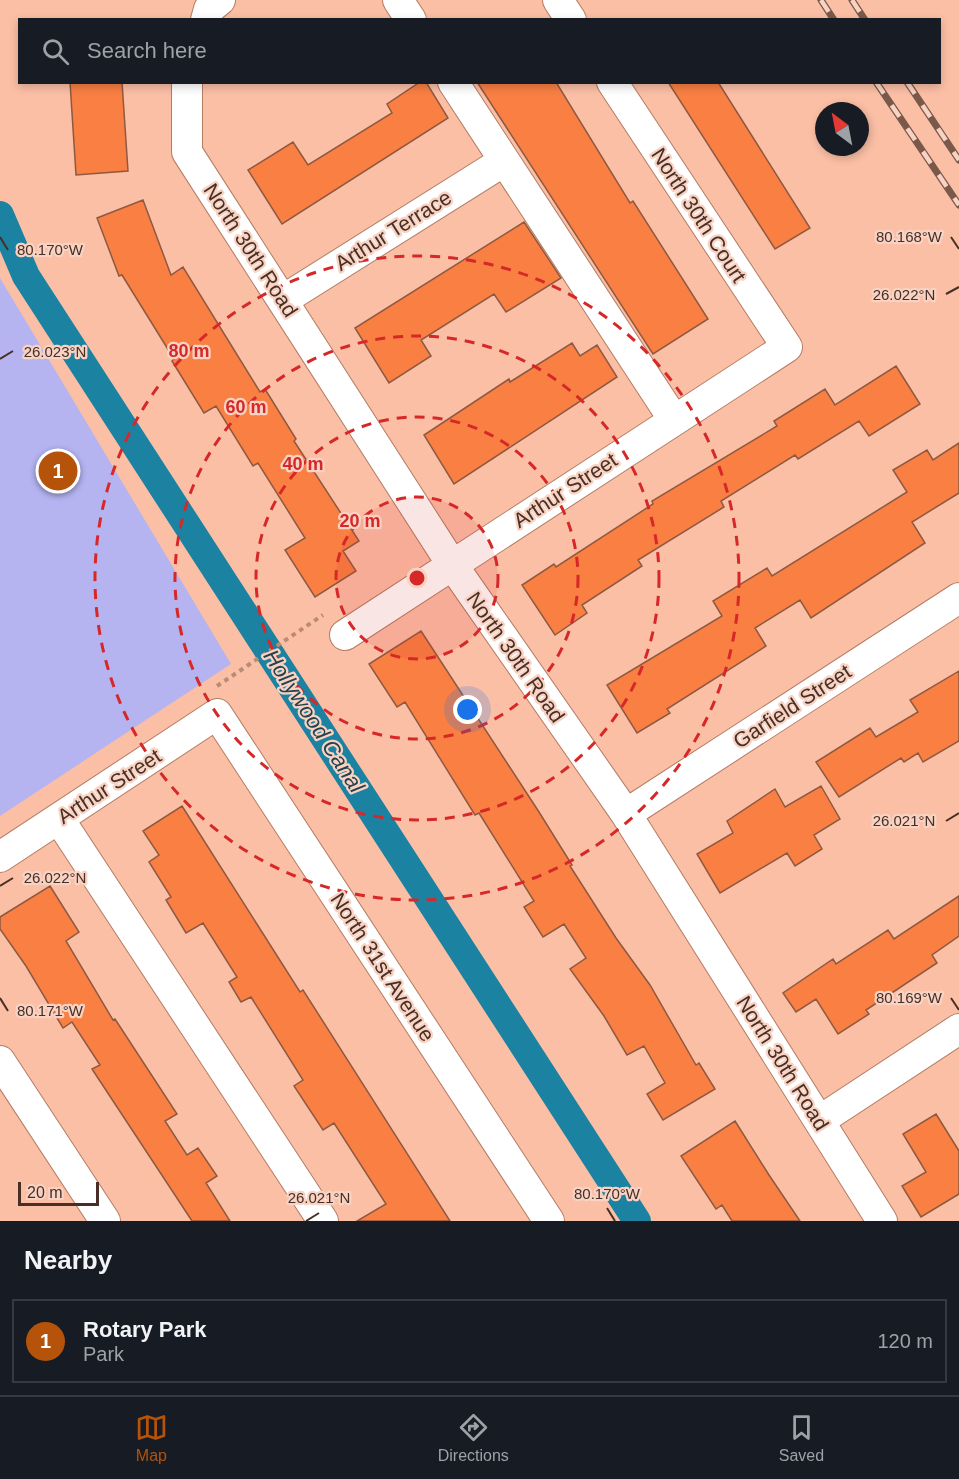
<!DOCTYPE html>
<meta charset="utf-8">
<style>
body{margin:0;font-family:Helvetica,sans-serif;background:#20242c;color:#f1f3f6}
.compass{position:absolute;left:815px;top:102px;width:54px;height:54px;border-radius:50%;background:#171b24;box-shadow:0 3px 9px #0003;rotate:328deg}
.scale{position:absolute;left:18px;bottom:15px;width:81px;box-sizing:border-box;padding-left:6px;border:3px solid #472f25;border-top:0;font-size:16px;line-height:21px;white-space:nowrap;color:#472f25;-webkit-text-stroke:4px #f8d3c3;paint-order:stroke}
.you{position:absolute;left:468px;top:710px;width:21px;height:21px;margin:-15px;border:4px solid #fff;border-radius:50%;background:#1a73e8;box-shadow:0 0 0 9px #1a73e833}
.badge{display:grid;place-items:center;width:39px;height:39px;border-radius:50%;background:#b45309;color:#fff;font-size:20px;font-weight:700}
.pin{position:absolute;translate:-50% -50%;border:3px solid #fff;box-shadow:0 2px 6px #0006}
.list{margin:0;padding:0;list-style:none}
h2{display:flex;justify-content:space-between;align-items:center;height:78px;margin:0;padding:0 24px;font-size:26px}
h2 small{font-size:20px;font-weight:400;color:#9ea1a6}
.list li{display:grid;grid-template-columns:39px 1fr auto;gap:18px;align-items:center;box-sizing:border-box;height:84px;margin:0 12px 12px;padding:0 12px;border:2px solid #363941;border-radius:0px}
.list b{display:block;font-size:22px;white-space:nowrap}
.list p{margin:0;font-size:20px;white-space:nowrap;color:#9ea1a6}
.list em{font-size:20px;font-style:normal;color:#9ea1a6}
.icon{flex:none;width:33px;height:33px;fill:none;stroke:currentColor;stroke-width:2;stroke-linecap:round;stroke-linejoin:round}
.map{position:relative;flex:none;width:959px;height:1221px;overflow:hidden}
.search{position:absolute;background:#171b24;box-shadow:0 3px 9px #0003;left:18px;right:18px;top:18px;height:66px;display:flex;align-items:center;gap:15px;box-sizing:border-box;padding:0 21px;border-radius:0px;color:#9ea1a6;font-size:22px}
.sheet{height:174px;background:#171b24}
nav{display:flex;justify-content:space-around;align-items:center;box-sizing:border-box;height:84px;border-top:2px solid #363941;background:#171b24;font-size:16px;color:#9ea1a6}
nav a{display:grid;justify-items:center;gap:3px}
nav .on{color:#b45309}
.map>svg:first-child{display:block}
.green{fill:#b5b4f1}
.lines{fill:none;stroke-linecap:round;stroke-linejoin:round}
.canal{stroke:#1c82a2;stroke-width:28}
.building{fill:#f97f43;stroke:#8e5941;stroke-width:1.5}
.minor-casing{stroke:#b37c63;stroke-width:32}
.path{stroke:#ba8b77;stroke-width:4;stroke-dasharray:4.5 4.5;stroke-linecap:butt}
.minor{stroke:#fff;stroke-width:30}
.rail-casing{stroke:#7b594a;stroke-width:7}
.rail{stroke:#f8d3c3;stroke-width:4.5;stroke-dasharray:14;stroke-linecap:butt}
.ticks{fill:none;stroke:#472f25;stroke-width:2}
.ring{fill:none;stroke:#d62828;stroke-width:3;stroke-dasharray:10 8}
.labels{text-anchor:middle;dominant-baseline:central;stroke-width:4.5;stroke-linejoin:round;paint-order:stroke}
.street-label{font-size:21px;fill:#472f25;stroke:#f8d3c3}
.water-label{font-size:22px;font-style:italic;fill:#25414c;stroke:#f8d3c3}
.ticks-label{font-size:15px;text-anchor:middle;fill:#472f25;stroke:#f8d3c3;stroke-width:4.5;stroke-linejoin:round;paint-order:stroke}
.centre{fill:#d62828;stroke:#f8d3c3;stroke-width:3}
.ring-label{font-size:18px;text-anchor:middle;font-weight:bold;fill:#d62828;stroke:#f8d3c3;stroke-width:4.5;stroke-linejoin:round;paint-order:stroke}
</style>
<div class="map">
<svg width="959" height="1221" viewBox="0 0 959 1221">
<rect width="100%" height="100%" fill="#fbbfa5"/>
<!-- green -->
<path class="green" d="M0,278l231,386 -231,152z"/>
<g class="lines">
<!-- canal -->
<path class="canal" d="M0,215l26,61 611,945"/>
</g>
<!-- building -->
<path class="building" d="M70,82h52l6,89 -52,4z
M420,82h6l22,36 -166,106 -34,-54 45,-28 15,23 84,-52 -5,-9z
M477,82h79l74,121 3,-2 75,118 -55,35z
M668,82h50l92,146 -35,21z
M143,200l28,75 12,-8 77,125 5,-3 31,50 -2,2 65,100 -16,10 13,20 -41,26 -30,-47 20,-12 -47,-75 -5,3 -37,-60 -12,7 -32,-52 2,-2 -52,-84 -3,1 -22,-58z
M524,222l37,56 -55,34 -12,-18 -73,46 10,16 -42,27 -34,-55z
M572,343l8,13 17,-11 20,32 -163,107 -30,-49 85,-56 1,3z
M896,366l24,38 -51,32 -10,-15 -61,38 -3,-4 -74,46 3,6 -86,53 4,6 -60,39 5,8 -32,22 -33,-50 32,-21 2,3 97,-63 -1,-3 125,-75 -3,-5 51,-32 10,16z
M959,443v50l-47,29 13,21 -114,75 -11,-18 -45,28 11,18 -99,63 3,4 -33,20 -30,-48 115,-69 -9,-15 54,-33 5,8 135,-84 -14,-22 34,-20 6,10z
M421,631l118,181 33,53 -2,1 46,72 34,47 46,80 3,-2 16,26 -52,31 -16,-26 18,-11 -21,-37 -17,9 -23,-39 -34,-47 16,-11 -22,-34 -21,13 -19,-30 10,-6 -55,-88 -4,2 -70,-113 -8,5 -28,-43z
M959,671v70l-36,21 -5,-9 -14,9 -3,-4 -62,39 -23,-35 54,-34 6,9 42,-25 -8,-12z
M821,786l19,33 -26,16 8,14 -27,17 -8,-13 -67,40 -23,-39 36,-21 -6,-12 48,-32 10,18z
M182,806l118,186 3,-2 147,231h-93l29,-17 -52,-81 -11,7 -29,-44 9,-6 -52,-83 -10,5 -12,-20 8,-5 -34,-54 -17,10 -20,-33 5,-3 -22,-35 10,-7 -16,-24z
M50,886l29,46 -13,9 47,79 2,-1 62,95 -12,7 22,34 11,-7 19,28 -11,7 24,38h-38l-100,-152 8,-4 -28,-43 -9,6 -37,-62 -26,-37v-12z
M959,896v40l-27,19 5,8 -71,47 3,4 -31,20 -22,-35 -20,13 -13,-19 50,-34 3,5 52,-34 6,9z
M936,1114l23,37v43l-38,23 -19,-31 24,-14 -23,-38z
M735,1121l34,54 31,46h-68l-10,-16 -6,4 -35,-53z"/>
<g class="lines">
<defs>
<path id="minor" d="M398,0l13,20
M558,0l13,20
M206,20l3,-11 11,-9
M187,82v70l264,411 175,251 256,407
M453,82l221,338
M283,300l221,-139
M345,635l442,-288 -175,-265
M626,814l333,-216
M59,819l264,402
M0,857l217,-143 332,507
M0,1061l105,160
M819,1121l140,-92"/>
</defs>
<!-- minor casing -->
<use href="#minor" class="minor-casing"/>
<!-- path -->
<path class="path" d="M217,686l106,-71"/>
<!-- minor -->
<use href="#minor" class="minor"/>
<defs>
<path id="rail" d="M821,0l13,20
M852,0l13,20
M876,82l83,123
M907,82l52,78"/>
</defs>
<!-- rail casing -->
<use href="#rail" class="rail-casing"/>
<!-- rail -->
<use href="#rail" class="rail"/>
</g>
<!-- ticks -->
<path class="ticks" d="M0,237l8,13M951,237l8,12M946,294l13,-7M0,359l13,-8M946,821l13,-8M0,886l13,-8M0,998l8,13M951,998l8,12M607,1208l8,13M306,1221l13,-8"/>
<!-- distance rings -->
<circle cx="417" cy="578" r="81" fill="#d62828" fill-opacity=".12"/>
<g class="ring">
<circle cx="417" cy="578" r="81"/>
<circle cx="417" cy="578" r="161"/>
<circle cx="417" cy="578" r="242"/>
<circle cx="417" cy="578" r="322"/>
</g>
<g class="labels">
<!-- street labels -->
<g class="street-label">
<text transform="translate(699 215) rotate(57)">North 30th Court</text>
<text transform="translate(393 230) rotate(-32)">Arthur Terrace</text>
<text transform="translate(251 250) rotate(57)">North 30th Road</text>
<text transform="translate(565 490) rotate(-33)">Arthur Street</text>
<text transform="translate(516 657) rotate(55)">North 30th Road</text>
<text transform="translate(792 706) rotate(-33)">Garfield Street</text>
<text transform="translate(109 786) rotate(-33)">Arthur Street</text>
<text transform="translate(383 967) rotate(57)">North 31st Avenue</text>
<text transform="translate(783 1063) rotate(58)">North 30th Road</text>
</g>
<!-- water labels -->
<g class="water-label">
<text transform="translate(314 721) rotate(57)">Hollywood Canal</text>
</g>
</g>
<g class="ticks-label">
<text x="909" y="242">80.168°W</text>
<text x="50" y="255">80.170°W</text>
<text x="904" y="300">26.022°N</text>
<text x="55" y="357">26.023°N</text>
<text x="904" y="826">26.021°N</text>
<text x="55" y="883">26.022°N</text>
<text x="909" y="1003">80.169°W</text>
<text x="50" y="1016">80.171°W</text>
<text x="607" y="1199">80.170°W</text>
<text x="319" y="1203">26.021°N</text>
</g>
<circle cx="417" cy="578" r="9" class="centre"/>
<g class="ring-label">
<text x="189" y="357">80 m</text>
<text x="246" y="413">60 m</text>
<text x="303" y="470">40 m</text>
<text x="360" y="527">20 m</text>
</g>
</svg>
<svg class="compass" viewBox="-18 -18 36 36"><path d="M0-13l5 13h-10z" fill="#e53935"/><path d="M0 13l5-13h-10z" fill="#9ea1a6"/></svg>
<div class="scale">20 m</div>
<div class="you"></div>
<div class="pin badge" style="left:58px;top:471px">1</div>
<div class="search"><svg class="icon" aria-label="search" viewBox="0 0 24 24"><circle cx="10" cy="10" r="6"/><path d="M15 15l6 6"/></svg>Search here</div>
</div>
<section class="sheet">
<h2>Nearby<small></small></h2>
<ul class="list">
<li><span class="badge">1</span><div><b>Rotary Park</b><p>Park</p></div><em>120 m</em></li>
</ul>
</section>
<nav>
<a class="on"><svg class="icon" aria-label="map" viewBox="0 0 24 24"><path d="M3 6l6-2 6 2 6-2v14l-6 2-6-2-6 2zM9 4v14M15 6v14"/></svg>Map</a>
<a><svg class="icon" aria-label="directions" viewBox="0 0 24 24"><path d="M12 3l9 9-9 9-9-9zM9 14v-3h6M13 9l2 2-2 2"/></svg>Directions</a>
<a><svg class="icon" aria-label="saved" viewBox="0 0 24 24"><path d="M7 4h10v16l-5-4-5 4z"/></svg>Saved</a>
</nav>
